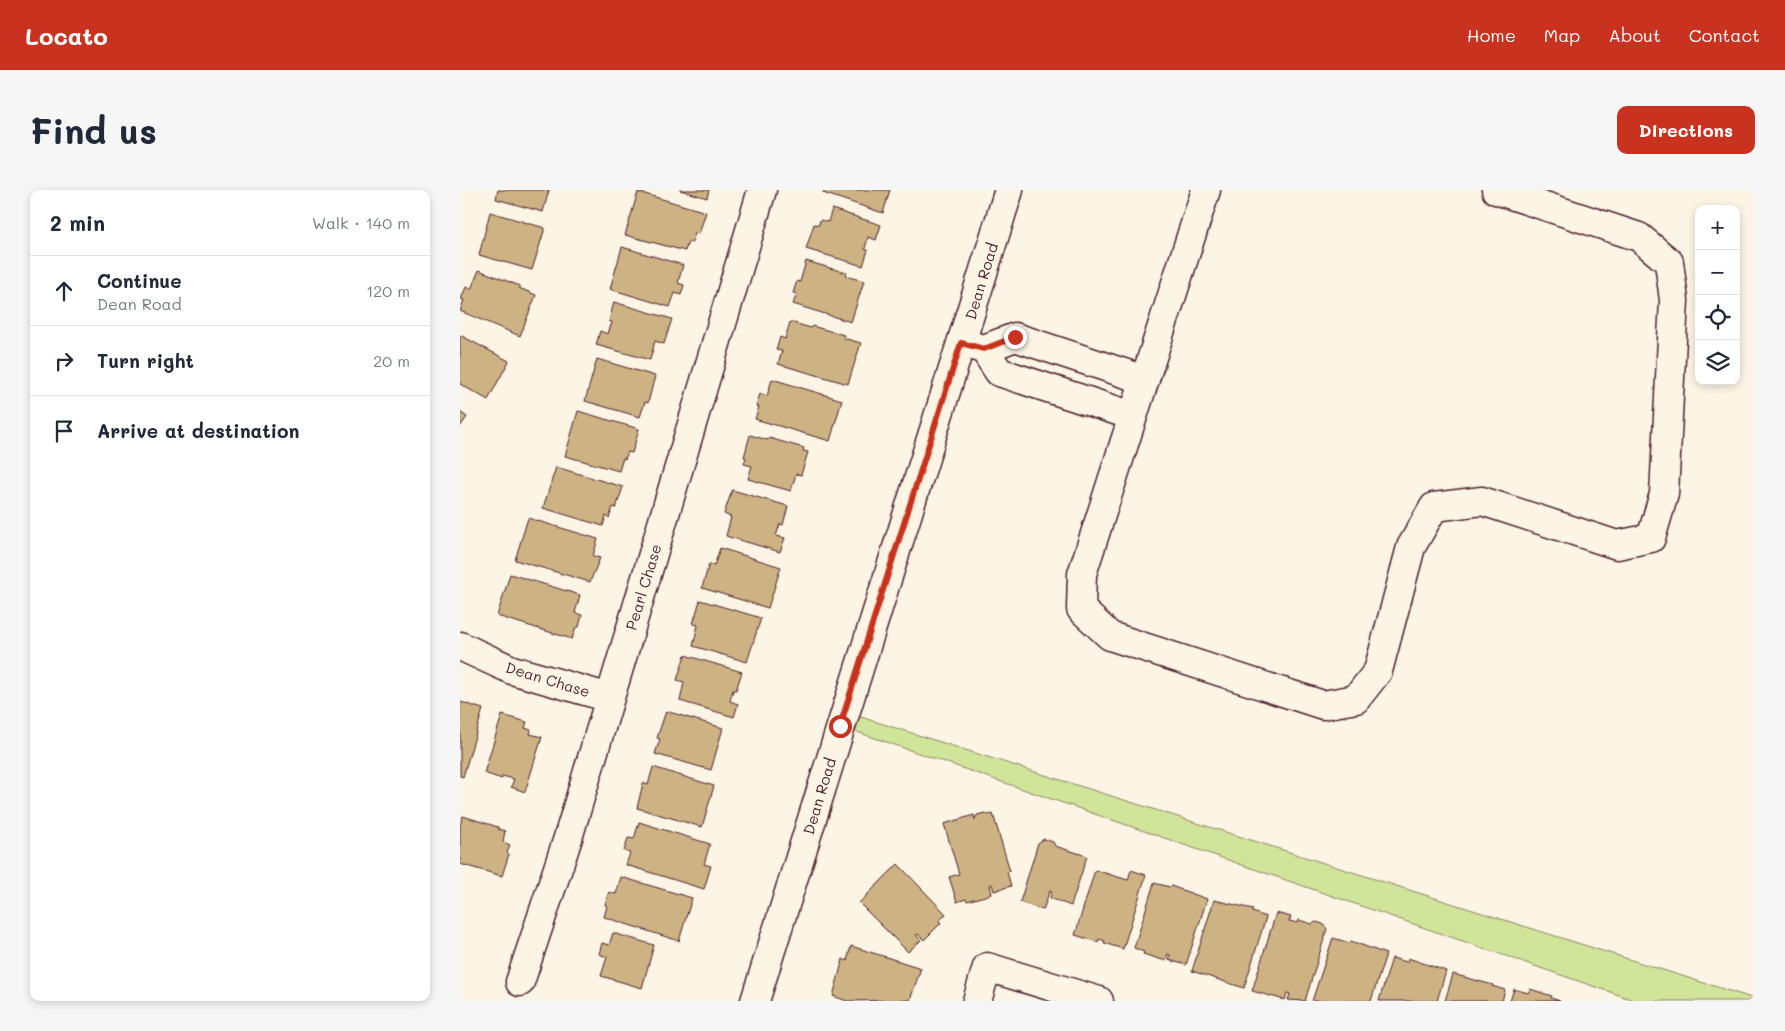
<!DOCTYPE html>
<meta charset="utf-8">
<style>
body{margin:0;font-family:Mali,sans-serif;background:#f6f6f7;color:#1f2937}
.controls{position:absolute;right:15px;top:15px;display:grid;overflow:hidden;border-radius:10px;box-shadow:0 2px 8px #0003}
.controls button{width:45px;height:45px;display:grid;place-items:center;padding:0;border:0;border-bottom:1px solid #e0e1e3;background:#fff;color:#1f2937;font:25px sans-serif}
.stop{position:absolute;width:15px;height:15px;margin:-11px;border:4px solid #c8321e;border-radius:50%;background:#fff}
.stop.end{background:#c8321e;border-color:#fff;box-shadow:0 1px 5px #0008}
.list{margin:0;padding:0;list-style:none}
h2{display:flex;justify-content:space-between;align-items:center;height:65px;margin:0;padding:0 20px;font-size:21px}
h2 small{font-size:16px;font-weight:400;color:#747a83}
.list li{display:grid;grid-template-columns:32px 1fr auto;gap:15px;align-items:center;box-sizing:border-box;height:70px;padding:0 20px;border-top:1px solid #e0e1e3}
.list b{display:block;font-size:19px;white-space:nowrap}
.list p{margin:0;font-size:16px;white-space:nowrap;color:#747a83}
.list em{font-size:16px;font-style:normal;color:#747a83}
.icon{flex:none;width:28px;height:28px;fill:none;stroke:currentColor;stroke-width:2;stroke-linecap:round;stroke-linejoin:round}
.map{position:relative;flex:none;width:1295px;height:811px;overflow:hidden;border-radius:10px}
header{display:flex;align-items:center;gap:30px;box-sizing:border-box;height:70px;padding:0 25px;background:#c8321e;color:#fff}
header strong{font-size:24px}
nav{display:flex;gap:28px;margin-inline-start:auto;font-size:18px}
.intro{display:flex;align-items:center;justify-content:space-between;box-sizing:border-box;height:120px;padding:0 30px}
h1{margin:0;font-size:35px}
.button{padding:12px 22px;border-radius:10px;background:#c8321e;color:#fff;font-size:18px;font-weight:700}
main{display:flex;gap:30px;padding:0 30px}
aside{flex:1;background:#fff;border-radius:10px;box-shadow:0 2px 8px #0003}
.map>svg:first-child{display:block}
.green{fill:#d0e59a;stroke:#8d8262}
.building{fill:#cdb283;stroke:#4a1f2b}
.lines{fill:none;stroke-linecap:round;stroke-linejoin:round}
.minor-casing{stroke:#4a1f2b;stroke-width:31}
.minor{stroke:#fcf5e5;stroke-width:28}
.route{stroke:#c8321e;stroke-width:6}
.labels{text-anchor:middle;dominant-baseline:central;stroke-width:4;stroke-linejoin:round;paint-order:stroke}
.street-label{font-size:15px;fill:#4a1f2b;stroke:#fcf5e5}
</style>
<header>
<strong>Locato</strong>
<nav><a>Home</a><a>Map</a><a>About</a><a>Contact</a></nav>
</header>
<div class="intro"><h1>Find us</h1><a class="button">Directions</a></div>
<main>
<aside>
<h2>2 min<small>Walk · 140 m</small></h2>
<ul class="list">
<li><svg class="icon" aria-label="ahead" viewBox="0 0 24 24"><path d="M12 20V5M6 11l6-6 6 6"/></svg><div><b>Continue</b><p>Dean Road</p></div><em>120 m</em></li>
<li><svg class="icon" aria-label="right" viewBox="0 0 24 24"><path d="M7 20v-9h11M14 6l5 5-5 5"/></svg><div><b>Turn right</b></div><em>20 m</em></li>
<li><svg class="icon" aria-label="arrive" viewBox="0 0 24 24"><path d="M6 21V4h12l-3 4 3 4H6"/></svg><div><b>Arrive at destination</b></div></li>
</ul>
</aside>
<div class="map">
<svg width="1295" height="811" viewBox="0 0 1295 811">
<rect width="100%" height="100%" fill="#fcf5e5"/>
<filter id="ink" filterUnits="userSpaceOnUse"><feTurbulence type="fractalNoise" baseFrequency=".02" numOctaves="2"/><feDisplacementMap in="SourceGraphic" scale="10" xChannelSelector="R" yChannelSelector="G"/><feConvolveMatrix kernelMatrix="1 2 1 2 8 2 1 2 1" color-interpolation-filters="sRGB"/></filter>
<g filter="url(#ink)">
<!-- green -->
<path class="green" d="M385,522l910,287v2h-119l-796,-275z"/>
<!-- building -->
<path class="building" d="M38,0h51l-6,22 -47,-13z
M220,0h29l-2,8z
M364,0h66l-7,23 -60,-20z
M178,2l68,20 -7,22 -4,-1 -3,10 -4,-1 -3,9 -60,-16z
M372,19l49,16 -5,15 -8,-3 -3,12 3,1 -5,16 -57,-17 8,-25 5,1 1,-5 8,2z
M30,22l55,16 -13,42 -53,-15z
M162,57l61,18 -5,18 6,2 -3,10 -6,-2 -5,14 -60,-18z
M346,71l41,12 -1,3 18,5 -13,41 -58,-18 4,-10 -4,-1 4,-12 3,1z
M19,80l41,16 -1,2 17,7 -16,41 -60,-25 4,-11 -3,-1 5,-12 5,2z
M154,112l58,17 -8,25 -9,-3 -5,19 -54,-15 4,-14 8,3 4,-12 -3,-1z
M330,132l21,6 1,-2 32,9 -1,3 18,5 -13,41 -70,-20 4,-13 -6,-1 4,-13 5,2z
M0,145l49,26 -21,39 -28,-16z
M137,169l58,17 -7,27 -3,-1 -5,15 -55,-16z
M312,189l70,21 -12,41 -75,-22 4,-12 -3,-1 4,-12 7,2z
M118,221l61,18 -7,24 -4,-1 -3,7 -2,-1 -4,13 -54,-15z
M0,222l7,5 -7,10z
M290,245l18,5 1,-2 35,10 -1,3 5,1 -7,23 -5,-1 -5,17 -43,-12 4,-13 -8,-2 2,-6 -2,-1z
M96,277l67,20 -7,21 -3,-1 -4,11 -3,-2 -3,10 -60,-18z
M272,300l56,16 -5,19 -3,-1 -4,12 9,2 -5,14 -54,-16 5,-19 -7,-3z
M68,328l70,21 -5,17 7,2 -10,24 -75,-22z
M260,358l61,19 -13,41 -66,-20 7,-24 5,2z
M50,384l70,21 -5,18 7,2 -3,12h-3l-4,12 -75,-23z
M240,410l61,18 -14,44 -54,-16 5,-21 -5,-1z
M225,465l57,17 -6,18h-3l-3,11 8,3 -4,13 -54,-16 4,-19 -7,-2z
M1,512l22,7 -20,68 -3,-1v-70z
M206,521l57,17 -12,42 -56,-16 5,-15 -3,-1z
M42,525l25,7 -2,6 6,2 -1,4 12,3 -17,55 -14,-5 3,-8 -12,-3v3l-18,-6z
M193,577l61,19 -12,41 -65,-19 6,-25 5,2z
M525,623l4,2 4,-1 17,57 -3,1 4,14 -17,5 -2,-7 -2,1 2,9 -25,7 -1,-2 -9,3 -8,-25 10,-3 -15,-50 30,-9 1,5 2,-5z
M3,626l35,11v2l7,2 -2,11 7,3 -3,8 2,1 -7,22 -42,-12v-39z
M179,632l71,22 -6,20 7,2 -7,23 -78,-24 4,-12 -6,-2 4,-13 6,1z
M584,649l9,3 2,4 32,10 -16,50 -21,-8 2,-7 -2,-1 -7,20 -23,-8 18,-59z
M438,674l48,50 -7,7 2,2 -17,17 -6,-6 -2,1 5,5 -13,12 -49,-49z
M635,680l33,10 3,-10 15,5 -23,74 -19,-6 1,-2 -6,-2 -1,3 -23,-7z
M161,687l71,21 -13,43 -75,-24 3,-11 -2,-1 4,-13 7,2z
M694,693l16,4 1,-1 36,13 -21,66 -17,-5 1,-5 -2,-1 -2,7 -23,-7 1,-2 -10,-4z
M754,710l39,9 -1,3 14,5 -22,71 -52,-17z
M816,723l15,4 -2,4 9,2 1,-3 13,4 4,-2 7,2 4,5 -22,72 -17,-1 2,-6 -3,-1 -2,7 -33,-9z
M153,743l41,12 -12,43 -41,-12 6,-19 -8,-3 3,-11 7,2z
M873,748l17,5 1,-2 35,13 -15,47h-59z
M391,756l70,22 -11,32 -63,1 -14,-5 10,-37 4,2z
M932,768l15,4 1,-4 38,13 -9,30h-58z
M993,784l40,11 -1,1 13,4 -3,11h-57z
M1054,799l14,4 2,-4 22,7 -1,2 9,3h-50z"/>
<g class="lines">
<defs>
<path id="minor" d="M746,0l-124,384 -1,35 29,27 213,69 33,-6 22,-28 33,-124 23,-40 48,-6 135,44 34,-7 13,-44 10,-194 -5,-38 -30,-25 -143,-47
M501,153l23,6 31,-12 130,43
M524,159l15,23 134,44
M0,456l52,24 98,28
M60,792l48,-144 194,-648
M295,811l254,-811
M517,811l10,-34 112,34"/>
</defs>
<!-- minor casing -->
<use href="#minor" class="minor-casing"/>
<!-- minor -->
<use href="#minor" class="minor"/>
</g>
</g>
<g class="lines" filter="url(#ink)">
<!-- route -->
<path class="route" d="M380,536l121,-383 23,6 31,-12"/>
</g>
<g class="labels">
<!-- street labels -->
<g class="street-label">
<text transform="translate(521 91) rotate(-73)">Dean Road</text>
<text transform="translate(183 397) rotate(-73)">Pearl Chase</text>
<text transform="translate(88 489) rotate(17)">Dean Chase</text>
<text transform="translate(359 606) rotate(-73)">Dean Road</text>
</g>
</g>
</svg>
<div class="controls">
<button>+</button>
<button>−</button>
<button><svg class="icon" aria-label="locate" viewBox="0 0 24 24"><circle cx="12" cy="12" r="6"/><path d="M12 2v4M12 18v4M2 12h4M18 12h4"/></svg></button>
<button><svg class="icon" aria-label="layers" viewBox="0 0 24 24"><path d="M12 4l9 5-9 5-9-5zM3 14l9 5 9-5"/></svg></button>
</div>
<div class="stop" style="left:380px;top:536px"></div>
<div class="stop end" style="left:555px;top:147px"></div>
</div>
</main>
